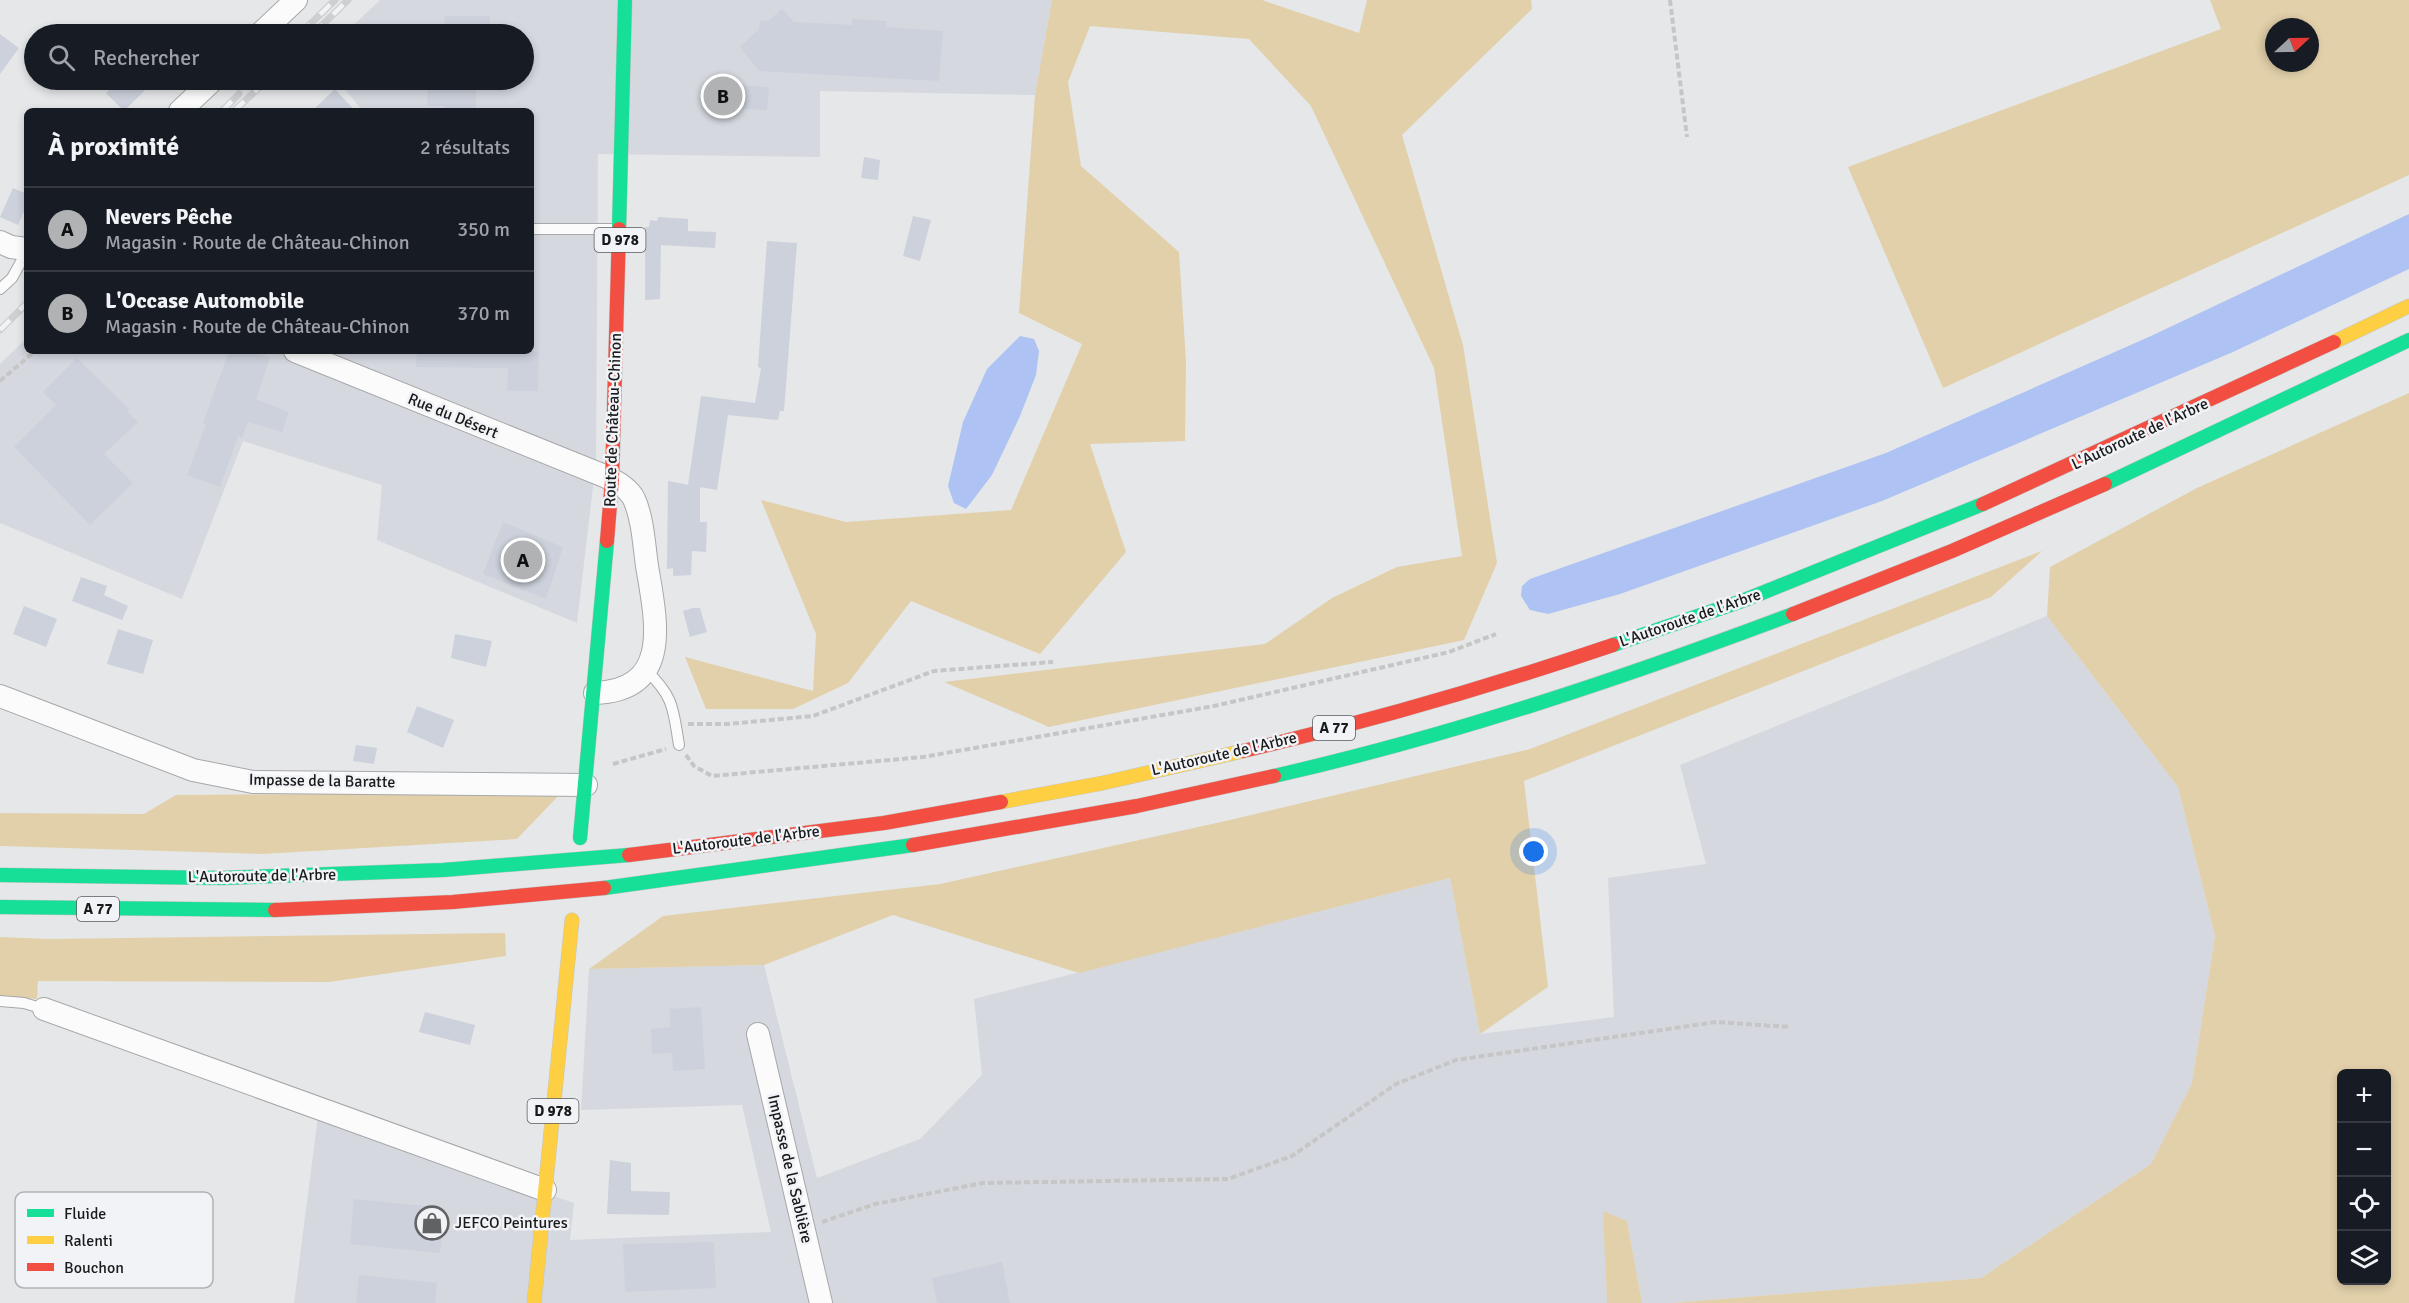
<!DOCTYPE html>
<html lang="fr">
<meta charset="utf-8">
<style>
body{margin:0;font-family:Signika,sans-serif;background:#20242c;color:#f1f3f6}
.controls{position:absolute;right:18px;bottom:18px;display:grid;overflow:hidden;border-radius:9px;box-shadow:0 3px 9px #0003}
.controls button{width:54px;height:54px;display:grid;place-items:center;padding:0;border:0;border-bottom:2px solid #363941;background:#171b24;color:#f1f3f6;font:30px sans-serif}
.compass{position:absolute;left:2265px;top:18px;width:54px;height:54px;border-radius:50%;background:#171b24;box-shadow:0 3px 9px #0003;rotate:68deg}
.you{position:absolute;left:1534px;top:852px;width:21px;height:21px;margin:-15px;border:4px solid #fff;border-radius:50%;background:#1a73e8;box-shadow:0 0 0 9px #1a73e833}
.badge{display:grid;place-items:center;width:39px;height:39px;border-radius:50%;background:#b0b2b4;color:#111;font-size:20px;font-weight:700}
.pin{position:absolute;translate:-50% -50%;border:3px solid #fff;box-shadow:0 2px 6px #0006}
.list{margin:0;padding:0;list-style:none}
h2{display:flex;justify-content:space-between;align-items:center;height:78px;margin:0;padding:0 24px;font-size:26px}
h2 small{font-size:20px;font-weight:400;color:#9ea1a6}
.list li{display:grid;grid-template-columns:39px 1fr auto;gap:18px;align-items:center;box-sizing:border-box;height:84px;padding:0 24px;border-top:2px solid #363941}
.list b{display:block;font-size:22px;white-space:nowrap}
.list p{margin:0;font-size:20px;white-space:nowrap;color:#9ea1a6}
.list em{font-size:20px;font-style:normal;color:#9ea1a6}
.icon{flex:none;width:33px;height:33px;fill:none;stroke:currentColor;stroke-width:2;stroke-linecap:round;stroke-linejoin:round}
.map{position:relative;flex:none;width:2409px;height:1303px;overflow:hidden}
.search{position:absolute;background:#171b24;box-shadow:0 3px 9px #0003;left:24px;top:24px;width:510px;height:66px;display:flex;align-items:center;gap:15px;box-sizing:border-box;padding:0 21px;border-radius:33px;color:#9ea1a6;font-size:22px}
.panel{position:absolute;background:#171b24;box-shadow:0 3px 9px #0003;left:24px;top:108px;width:510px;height:246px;border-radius:9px}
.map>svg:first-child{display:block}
.built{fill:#d5d8df}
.green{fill:#e2d0aa;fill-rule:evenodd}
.water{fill:#aec3f3}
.building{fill:#ccd1db}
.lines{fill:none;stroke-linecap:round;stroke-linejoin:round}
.lane-casing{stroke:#a7a8aa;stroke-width:12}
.street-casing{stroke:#a7a8aa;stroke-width:24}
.fast-casing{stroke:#c3c4c5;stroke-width:15}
.slow-casing{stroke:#c3c4c5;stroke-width:15}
.jam-casing{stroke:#c3c4c5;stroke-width:15}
.path{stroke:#c6c6c6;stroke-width:4;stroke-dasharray:6 3;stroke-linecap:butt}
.lane{stroke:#fbfbfc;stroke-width:10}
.street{stroke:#fbfbfc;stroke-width:22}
.fast{stroke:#16e098;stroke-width:14}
.slow{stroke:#ffcf43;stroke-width:14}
.jam{stroke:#f24e42;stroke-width:14}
.rail-casing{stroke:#cecfd0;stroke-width:7}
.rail{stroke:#f1f3f7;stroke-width:4.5;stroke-dasharray:14;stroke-linecap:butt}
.labels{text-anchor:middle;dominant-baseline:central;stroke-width:5;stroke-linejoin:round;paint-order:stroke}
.shield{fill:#f1f3f7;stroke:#5a5b5d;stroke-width:1.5}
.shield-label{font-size:15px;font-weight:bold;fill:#191a1b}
.street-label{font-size:16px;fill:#191a1b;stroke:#f1f3f7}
.poi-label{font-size:16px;fill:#191a1b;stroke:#f1f3f7;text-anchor:start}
.key{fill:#f1f3f7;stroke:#b0b2b5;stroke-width:1.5}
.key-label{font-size:16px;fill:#191a1b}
</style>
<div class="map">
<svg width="2409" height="1303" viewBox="0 0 2409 1303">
<rect width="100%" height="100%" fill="#e5e7e9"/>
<!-- built -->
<path class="built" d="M380,0h672l-17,95 -215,-4v66l-222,-3 -2,307 -19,162 -200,-83 5,-55 -139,-44 -61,158 -182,-76v-159l27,-26v13h504v-240h-168l-26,-31h187v-46h-180z
M2047,616l131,171 37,149 -23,147 -41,81 -170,114 -309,25h-30l-15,-82 -23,-9 3,91h-1313l24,-187 256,87 -4,37 201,-8 -29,-127 -161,5 8,-141 175,-4 53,213 103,-39 62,-64 -8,-76 476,-121 30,156 134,-17 -6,-139 98,-14 -26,-99z"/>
<!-- green -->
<path class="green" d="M1052,0h210l97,33 8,-33h164l1,9 -130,126 61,210 34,218 -33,77 -415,87 -105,-45 321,-38 67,-46 65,-31 65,-11 -28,-188 -123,-262 -62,-67 -159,-13 -22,56 13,84 98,86 7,110 -1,79 -95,3 36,108 -86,102 -129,-53 -63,82 -55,26h-87l-21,-52 128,34 3,-57 -55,-134 85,22 165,-12 71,-166 -63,-31 16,-218z
M2210,0h199v175l-466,213 -95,-221 373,-138zM2274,27h36v36h-36z
M2409,393v910h-737l309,-25 170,-114 41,-81 23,-147 -37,-149 -131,-171 3,-49 147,-79zM2342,1074h44v206h-44z
M2042,551l-51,46 -467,184 24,206 -68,47 -30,-156 -371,95 -186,-58 -129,50 -175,4 74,-53 277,-32 290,-64 300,-71z
M561,793l-44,46 -255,15 -262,-8v-33l144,1 32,-19z
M505,933l1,23 -177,26 -291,-1 -1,18 -37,-3v-59l49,2z
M1603,1211l24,10 15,82h-35z"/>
<!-- water -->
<path class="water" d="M2409,214v55l-176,83 -351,149 -262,93 -72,20 -18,-4 -9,-14 1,-10 8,-7 356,-126 265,-117z
M1020,336l14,3 5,12 -3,24 -16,41 -28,59 -26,34 -12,-6 -6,-17 15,-64 24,-53z"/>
<!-- building -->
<path class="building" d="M782,9l12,13 58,3v-6l35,2 -1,6 57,4 -4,50 -180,-10 -19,-24 19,-18 1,-9 8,1z
M445,16h45v18h-46z
M0,34l19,14 -19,26z
M119,80h36l-31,31 -18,-18z
M428,80h48v31h-31v-5h-18z
M707,83l62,4 -2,23 -61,-3z
M335,89l20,22h-43z
M864,157l16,3 -2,20 -17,-2z
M13,188l14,6v11l-9,20 -18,-8z
M913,216l18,4 -11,41 -17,-5z
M658,217l30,2v12l28,1 -1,16 -54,-3 -1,54 -15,1v-73h4l1,-7 7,1z
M767,241l30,2 -13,168h-4l-2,9 -50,-5 -11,75 -29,-5 13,-89 54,7 6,-35 -3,-1z
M229,351h22l19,7 -14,41 33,13 -7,20 -34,-10 -6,16 -4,-2 -18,51 -33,-12 19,-51 -3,-1z
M417,351h122l-1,40h-31l1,-23 -92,-1z
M77,358l53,52 -3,2 11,10 -34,32 29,29 -43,42 -76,-78 42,-42 -13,-13z
M668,481l32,6v35h7l-1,30 -14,-1 -1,24 -18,1v-8l-6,1z
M503,522l60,25 -17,52 -63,-25z
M81,577l26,9 -3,9 24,11 -6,14 -50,-19z
M24,606l33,13 -11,28 -33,-13z
M693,608h7l7,24 -17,5 -7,-26z
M118,629l35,11 -10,34 -36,-10z
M455,634l37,7 -6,26 -35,-9z
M417,706l37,14 -11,28 -36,-16z
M356,745l21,3 -3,16 -21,-3z
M701,1007l4,62 -32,2 -1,-18 -20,1 -1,-25 20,-2 -2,-18z
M425,1012l50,13 -5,20 -51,-13z
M610,1160l21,3v28l39,1 -1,23 -62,-1z
M354,1199l91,9 -5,45 -90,-9z
M714,1242l2,46 -91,4 -2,-48z
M1002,1262l8,41h-73l-5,-25z
M359,1275l78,8 -2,20h-79z"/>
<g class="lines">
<defs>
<path id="lane" d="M531,229h86
M0,289l12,-11 15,-27
M646,670c28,27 27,38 33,75
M0,1001l24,2 20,6"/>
<path id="street" d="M260,34l36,-34
M180,111l33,-31
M0,242l11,5 16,2
M295,351l307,124c12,5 26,12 32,24 9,20 10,46 13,67 9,54 26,124 -52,127
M0,696l193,74 60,12 333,3
M44,1009l501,181
M758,1034l63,269"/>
<path id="fast" d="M619,229l6,-229
M2105,484l304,-144
M1613,645l129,-44 241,-97
M1274,776c177,-40 349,-98 519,-162
M580,838l27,-297
M0,875l222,3 221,-8 186,-15
M604,888l309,-43
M0,907l275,3"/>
<path id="slow" d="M2334,342l75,-36
M1001,802l102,-19 140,-32
M534,1303l38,-383"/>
<path id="jam" d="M1983,504l351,-162
M607,541l5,-61 7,-251
M1793,614l159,-63 153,-67
M1243,751c125,-29 249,-65 370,-106
M913,845l224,-39 137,-30
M629,855l255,-32 117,-21
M275,910l178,-8 151,-14"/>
</defs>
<!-- lane casing -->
<use href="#lane" class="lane-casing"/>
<!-- street casing -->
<use href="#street" class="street-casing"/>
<!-- fast casing -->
<use href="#fast" class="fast-casing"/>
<!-- slow casing -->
<use href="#slow" class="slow-casing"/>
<!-- jam casing -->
<use href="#jam" class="jam-casing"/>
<!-- path -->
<path class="path" d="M1670,0l17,137
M0,381l35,-30
M688,724h40l85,-8 121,-45 119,-9
M686,755l8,11 18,10 211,-19 291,-51 235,-54 47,-18
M613,764l53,-15
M822,1222l53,-18 108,-21 245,-4 64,-23 104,-72 60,-24 260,-38 74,5"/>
<!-- lane -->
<use href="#lane" class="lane"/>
<!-- street -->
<use href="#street" class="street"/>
<!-- fast -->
<use href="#fast" class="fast"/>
<!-- slow -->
<use href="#slow" class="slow"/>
<!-- jam -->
<use href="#jam" class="jam"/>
<defs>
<path id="rail" d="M300,34l35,-34
M313,34l35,-34
M222,111l17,-17
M234,111l33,-31
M0,330l27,-27"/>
</defs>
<!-- rail casing -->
<use href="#rail" class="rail-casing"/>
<!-- rail -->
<use href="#rail" class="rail"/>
</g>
<!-- icons -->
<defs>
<symbol id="shop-ring" viewBox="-11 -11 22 22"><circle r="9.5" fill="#f1f3f7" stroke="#606263" stroke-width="1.5"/><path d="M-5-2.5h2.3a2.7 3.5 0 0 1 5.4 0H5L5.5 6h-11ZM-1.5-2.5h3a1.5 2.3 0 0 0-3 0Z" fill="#606263"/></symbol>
</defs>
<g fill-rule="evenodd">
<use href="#shop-ring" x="413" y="1204" width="38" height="38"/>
</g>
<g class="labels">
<!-- shield labels -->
<g class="shield">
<rect x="594.5" y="228" width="51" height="24" rx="4.5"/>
<rect x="1313" y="716" width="42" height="24" rx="4.5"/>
<rect x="77" y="897" width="42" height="24" rx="4.5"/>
<rect x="527.5" y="1099" width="51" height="24" rx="4.5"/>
</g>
<g class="shield-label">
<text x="620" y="240">D 978</text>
<text x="1334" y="728">A 77</text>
<text x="98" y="909">A 77</text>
<text x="553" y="1111">D 978</text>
</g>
<!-- street labels -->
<g class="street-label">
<text transform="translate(453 416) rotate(22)">Rue du Désert</text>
<text transform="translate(613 420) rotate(-88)">Route de Château-Chinon</text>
<text transform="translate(2140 434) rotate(-25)">L'Autoroute de l'Arbre</text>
<text transform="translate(1690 618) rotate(-19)">L'Autoroute de l'Arbre</text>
<text transform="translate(1224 754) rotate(-13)">L'Autoroute de l'Arbre</text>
<text transform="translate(322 781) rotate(1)">Impasse de la Baratte</text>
<text transform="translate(746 840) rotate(-7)">L'Autoroute de l'Arbre</text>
<text transform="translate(262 876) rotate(-1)">L'Autoroute de l'Arbre</text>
<text transform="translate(790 1169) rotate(77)">Impasse de la Sablière</text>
</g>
<!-- poi labels -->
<g class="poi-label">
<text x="455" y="1223">JEFCO Peintures</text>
</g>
</g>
<!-- legend -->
<rect x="15" y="1192" width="198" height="96" rx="9" class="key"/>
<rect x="27" y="1209" width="27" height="8" fill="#16e098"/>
<rect x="27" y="1236" width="27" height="8" fill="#ffcf43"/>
<rect x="27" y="1263" width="27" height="8" fill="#f24e42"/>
<g class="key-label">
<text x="64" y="1219">Fluide</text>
<text x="64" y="1246">Ralenti</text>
<text x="64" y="1273">Bouchon</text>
</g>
</svg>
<div class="controls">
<button>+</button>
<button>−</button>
<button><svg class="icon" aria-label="locate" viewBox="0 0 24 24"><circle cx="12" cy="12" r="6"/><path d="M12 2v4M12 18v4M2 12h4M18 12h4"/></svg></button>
<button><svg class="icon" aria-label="layers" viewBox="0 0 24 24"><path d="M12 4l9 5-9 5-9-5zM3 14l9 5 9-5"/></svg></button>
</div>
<svg class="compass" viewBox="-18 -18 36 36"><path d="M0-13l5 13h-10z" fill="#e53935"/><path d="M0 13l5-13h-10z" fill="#9ea1a6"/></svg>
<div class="you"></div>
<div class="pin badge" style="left:523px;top:560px">A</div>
<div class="pin badge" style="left:723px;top:96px">B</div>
<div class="search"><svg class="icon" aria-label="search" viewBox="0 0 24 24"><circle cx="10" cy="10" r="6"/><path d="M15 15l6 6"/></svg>Rechercher</div>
<section class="panel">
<h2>À proximité<small>2 résultats</small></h2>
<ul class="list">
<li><span class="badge">A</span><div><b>Nevers Pêche</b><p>Magasin · Route de Château-Chinon</p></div><em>350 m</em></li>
<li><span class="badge">B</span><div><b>L'Occase Automobile</b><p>Magasin · Route de Château-Chinon</p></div><em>370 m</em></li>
</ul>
</section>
</div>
